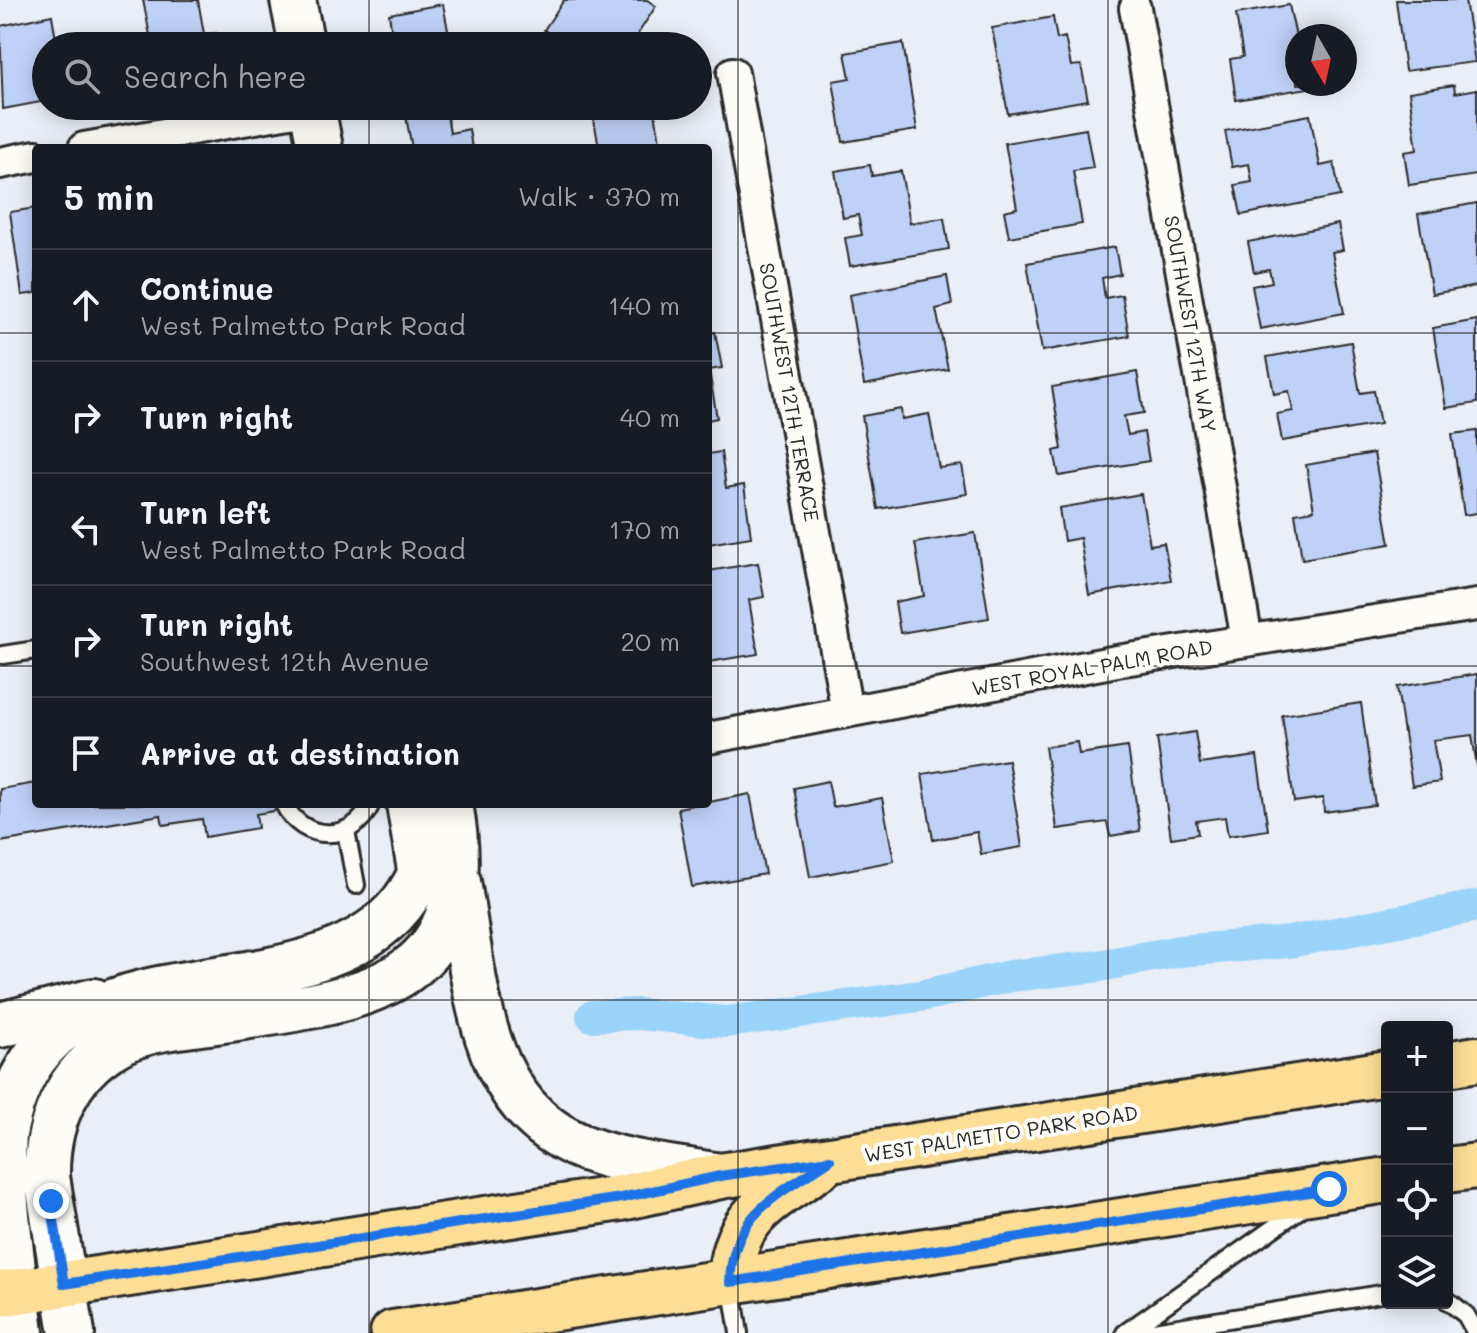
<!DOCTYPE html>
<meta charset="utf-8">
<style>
body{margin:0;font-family:Mali,sans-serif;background:#242831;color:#f1f3f6}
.controls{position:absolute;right:24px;bottom:24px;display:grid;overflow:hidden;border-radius:8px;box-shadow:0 4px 20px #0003}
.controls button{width:72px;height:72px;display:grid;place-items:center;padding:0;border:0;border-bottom:2px solid #363941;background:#171b24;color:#f1f3f6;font:40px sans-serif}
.compass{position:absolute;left:1285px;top:24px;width:72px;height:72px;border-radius:50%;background:#171b24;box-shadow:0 4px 20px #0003;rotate:171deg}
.stop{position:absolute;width:24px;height:24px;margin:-18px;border:6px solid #1a73e8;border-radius:50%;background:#fff}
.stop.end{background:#1a73e8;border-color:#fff;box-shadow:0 2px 8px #0008}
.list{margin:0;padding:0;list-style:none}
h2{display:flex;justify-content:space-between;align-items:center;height:104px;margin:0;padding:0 32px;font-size:34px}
h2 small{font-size:26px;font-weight:400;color:#9ea1a6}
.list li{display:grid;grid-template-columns:52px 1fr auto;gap:24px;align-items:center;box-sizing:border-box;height:112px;padding:0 32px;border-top:2px solid #363941}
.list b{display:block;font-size:30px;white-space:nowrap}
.list p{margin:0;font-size:26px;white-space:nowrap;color:#9ea1a6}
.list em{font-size:26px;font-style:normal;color:#9ea1a6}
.icon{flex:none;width:44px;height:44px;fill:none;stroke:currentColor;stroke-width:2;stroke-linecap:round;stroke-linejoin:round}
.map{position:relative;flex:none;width:1477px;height:1333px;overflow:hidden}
.search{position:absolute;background:#171b24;box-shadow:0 4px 20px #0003;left:32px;top:32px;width:680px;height:88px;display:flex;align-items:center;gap:20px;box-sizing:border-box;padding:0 28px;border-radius:44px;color:#9ea1a6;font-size:30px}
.panel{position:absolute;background:#171b24;box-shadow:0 4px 20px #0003;left:32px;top:144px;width:680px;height:664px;border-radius:8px}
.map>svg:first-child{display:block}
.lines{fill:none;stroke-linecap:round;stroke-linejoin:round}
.canal{stroke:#9ad4fa;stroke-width:32}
.building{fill:#bfd1f7;stroke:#2b2b2b;stroke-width:2}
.lane-casing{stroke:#2b2b2b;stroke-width:22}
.street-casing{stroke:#2b2b2b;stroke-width:36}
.secondary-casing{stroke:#2b2b2b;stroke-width:50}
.primary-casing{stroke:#2b2b2b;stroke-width:50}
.lane{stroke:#fdfcf7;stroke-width:16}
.street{stroke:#fdfcf7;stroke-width:30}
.secondary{stroke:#fdfcf7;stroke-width:44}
.primary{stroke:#fcde96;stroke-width:44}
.route{stroke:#1a73e8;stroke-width:10}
.grid{fill:none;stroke:#2b2b2b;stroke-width:2;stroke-opacity:0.55}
.labels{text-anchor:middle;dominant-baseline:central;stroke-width:8;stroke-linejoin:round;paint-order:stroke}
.street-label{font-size:20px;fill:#2b2b2b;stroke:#fdfcf7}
</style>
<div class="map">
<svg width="1477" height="1333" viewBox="0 0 1477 1333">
<rect width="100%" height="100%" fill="#eaeff7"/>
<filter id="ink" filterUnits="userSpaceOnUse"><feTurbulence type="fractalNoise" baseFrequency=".0125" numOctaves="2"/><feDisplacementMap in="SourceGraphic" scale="16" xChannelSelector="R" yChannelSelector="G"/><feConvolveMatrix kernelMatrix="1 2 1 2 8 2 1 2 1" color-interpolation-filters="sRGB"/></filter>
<g filter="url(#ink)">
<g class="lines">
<!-- canal -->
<path class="canal" d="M592,1016l46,-2 88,8 194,-26 91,-20 88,-10 81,-15 109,-9 188,-36"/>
</g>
<!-- building -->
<path class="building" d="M143,0h55l6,34 12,-1 2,13h-66z
M564,0h83l9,6 -26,40h-61l-25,-16z
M1396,0h69l10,62 -70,9z
M443,4l8,42h-57l-5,-32z
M1289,5l8,36v43h35l-96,16 -6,-41 13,-2 -7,-43z
M52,15l5,31h-11v55l-43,8 -3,-83z
M1053,17l4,22 8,-2 6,29 10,-1 7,35 -80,14 -16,-86z
M903,43l14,87 -74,12 -10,-61 17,-3 -5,-25z
M1454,85l1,8 22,-4v86l-68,10 -5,-33 13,-2 -8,-58z
M608,106h46l7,42h-62l-7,-39z
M446,109l4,24 19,-4 3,19h-60l-6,-31z
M1310,115l10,51 14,-3 6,33 -99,19 -6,-30 17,-3 -3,-18 -17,3 -7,-36z
M1086,129l7,39 -20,3 9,53 -73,13 -5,-26 13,-3 -12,-65z
M870,165l2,11 29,-5 9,52 34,-5 5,31 -99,17 -5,-28 17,-3 -4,-20 -15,3 -8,-47z
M1477,203v83l-45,8 -14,-80z
M36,208v85l-14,2 -12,-83z
M1338,224l5,26 -11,2 12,61 -84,16 -8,-43 20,-4 -3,-13 -15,3 -6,-30z
M1115,247l5,27 -18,4 3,20 17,-3 7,41 -87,15 -15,-88z
M947,276l5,29 -16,4 12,60 -84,16 -15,-90z
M1477,320v83l-31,5 -13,-80z
M715,332l7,36 -13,2 8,48 -9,2v-87z
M1351,342l9,51 14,-2 6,33 -98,17 -5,-27 16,-3 -4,-20 -15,3 -7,-37z
M1137,372l7,41 -20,3 4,19 16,-3 5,29 -90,15 -5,-25 8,-2 -10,-62z
M901,409l1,10 27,-5 10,54 23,-3 5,29 -89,15 -16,-93z
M1477,431v82l-13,2 -12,-81z
M721,452l5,36 18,-3 7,52 -43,7v-90z
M1374,453l16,91 -88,15 -7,-46 19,-3 -8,-45z
M1141,494l9,51 14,-2 7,37 -82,15 -9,-57 -16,3 -5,-33z
M975,533l14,85 -89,15 -5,-31 29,-6 -9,-53z
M758,563l6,34 -15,3 9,54 -50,8v-91z
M1477,674v92l-5,-31 -39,5 7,42 -28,4 -15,-99z
M1361,703l14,102 -51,7 -1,-14 -29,4 -12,-87z
M1195,732l5,32 57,-8 11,74 -40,6 -3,-19 -29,4 2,13 -27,4 -14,-100z
M1077,742l2,12 49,-7 12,84 -30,5 -3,-14 -50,7 -12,-82z
M1008,760l14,87 -41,7 -4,-22 -44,8 -11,-66z
M828,781l5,26 49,-9 12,63 -84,16 -16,-89z
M36,783v21h260l1,3 -41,7 2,14 -53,9 -3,-18 -39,6 -2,-10 -161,27v-53z
M750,794l15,80 -73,13 -14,-79z"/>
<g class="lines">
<defs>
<path id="lane" d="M3,655l33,-5
M284,804c18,38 69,40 87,0
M346,831l10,54
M731,1283l8,50
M1447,1300l19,15 10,18
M1125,1333l181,-128
M1142,1333l245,-40"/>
<path id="street" d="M1135,8l112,632
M733,73l114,639
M84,148l228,-40
M0,163l36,-7
M708,738l409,-77 360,-56"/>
<path id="secondary" d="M293,0l9,46
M312,106l8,42
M409,804l11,66
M458,882c19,105 19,235 141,271 38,12 81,16 121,23
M0,1025l94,-24
M21,1333c-6,-54 -21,-149 -17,-199 39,-211 280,-109 390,-221 29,-30 38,-71 51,-109
M72,1333l-25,-156c-1,-59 24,-113 80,-138 27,-12 60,-14 89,-18 143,-21 269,-29 234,-217"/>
<path id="primary" d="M1447,1064l30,-5
M1447,1170l30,-4
M730,1282c3,-68 41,-81 91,-116
M0,1294l621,-96 99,-22 667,-103
M393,1333l994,-153"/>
</defs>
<!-- lane casing -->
<use href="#lane" class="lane-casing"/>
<!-- street casing -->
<use href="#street" class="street-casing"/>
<!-- secondary casing -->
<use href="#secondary" class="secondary-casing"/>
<!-- primary casing -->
<use href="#primary" class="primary-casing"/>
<!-- lane -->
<use href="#lane" class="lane"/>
<!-- street -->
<use href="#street" class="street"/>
<!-- secondary -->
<use href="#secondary" class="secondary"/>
<!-- primary -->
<use href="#primary" class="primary"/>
</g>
</g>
<g class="lines" filter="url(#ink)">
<!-- route -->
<path class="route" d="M51,1201l13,83 557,-86 99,-22 110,-16c-52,36 -97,51 -100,122l599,-93"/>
</g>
<!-- grid -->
<path class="grid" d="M369,0v46M738,0v1333M1108,0v1333M369,106v42M0,333h36M708,333h769M0,666h36M708,666h769M369,804v529M0,1000h1477"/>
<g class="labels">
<!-- street labels -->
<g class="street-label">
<text transform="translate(1191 324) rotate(80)">SOUTHWEST 12TH WAY</text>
<text transform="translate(790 392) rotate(80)">SOUTHWEST 12TH TERRACE</text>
<text transform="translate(1092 667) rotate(-10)">WEST ROYAL PALM ROAD</text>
<text transform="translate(1001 1133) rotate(-9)">WEST PALMETTO PARK ROAD</text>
</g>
</g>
</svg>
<div class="controls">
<button>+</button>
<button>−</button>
<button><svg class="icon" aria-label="locate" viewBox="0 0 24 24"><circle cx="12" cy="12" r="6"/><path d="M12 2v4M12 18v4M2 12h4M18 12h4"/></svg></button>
<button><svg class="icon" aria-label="layers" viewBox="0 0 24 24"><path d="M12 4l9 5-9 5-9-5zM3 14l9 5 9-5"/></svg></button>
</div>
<svg class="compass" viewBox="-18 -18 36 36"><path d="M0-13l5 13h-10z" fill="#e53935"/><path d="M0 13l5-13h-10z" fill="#9ea1a6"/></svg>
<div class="stop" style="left:1329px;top:1189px"></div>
<div class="stop end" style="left:51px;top:1201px"></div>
<div class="search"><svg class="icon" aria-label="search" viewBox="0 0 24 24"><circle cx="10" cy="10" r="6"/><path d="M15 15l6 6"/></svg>Search here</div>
<section class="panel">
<h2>5 min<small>Walk · 370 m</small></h2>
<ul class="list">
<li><svg class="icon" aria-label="ahead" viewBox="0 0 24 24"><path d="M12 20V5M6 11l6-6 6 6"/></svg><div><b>Continue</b><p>West Palmetto Park Road</p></div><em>140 m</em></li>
<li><svg class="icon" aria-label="right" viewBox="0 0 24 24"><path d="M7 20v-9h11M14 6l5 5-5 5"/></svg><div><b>Turn right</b></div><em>40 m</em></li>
<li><svg class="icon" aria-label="left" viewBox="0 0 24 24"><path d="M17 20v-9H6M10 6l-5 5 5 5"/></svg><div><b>Turn left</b><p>West Palmetto Park Road</p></div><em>170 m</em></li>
<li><svg class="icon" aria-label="right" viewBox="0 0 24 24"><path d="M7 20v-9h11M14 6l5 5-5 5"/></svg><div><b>Turn right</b><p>Southwest 12th Avenue</p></div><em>20 m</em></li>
<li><svg class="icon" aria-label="arrive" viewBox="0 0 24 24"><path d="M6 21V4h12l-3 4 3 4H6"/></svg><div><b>Arrive at destination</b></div></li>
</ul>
</section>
</div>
